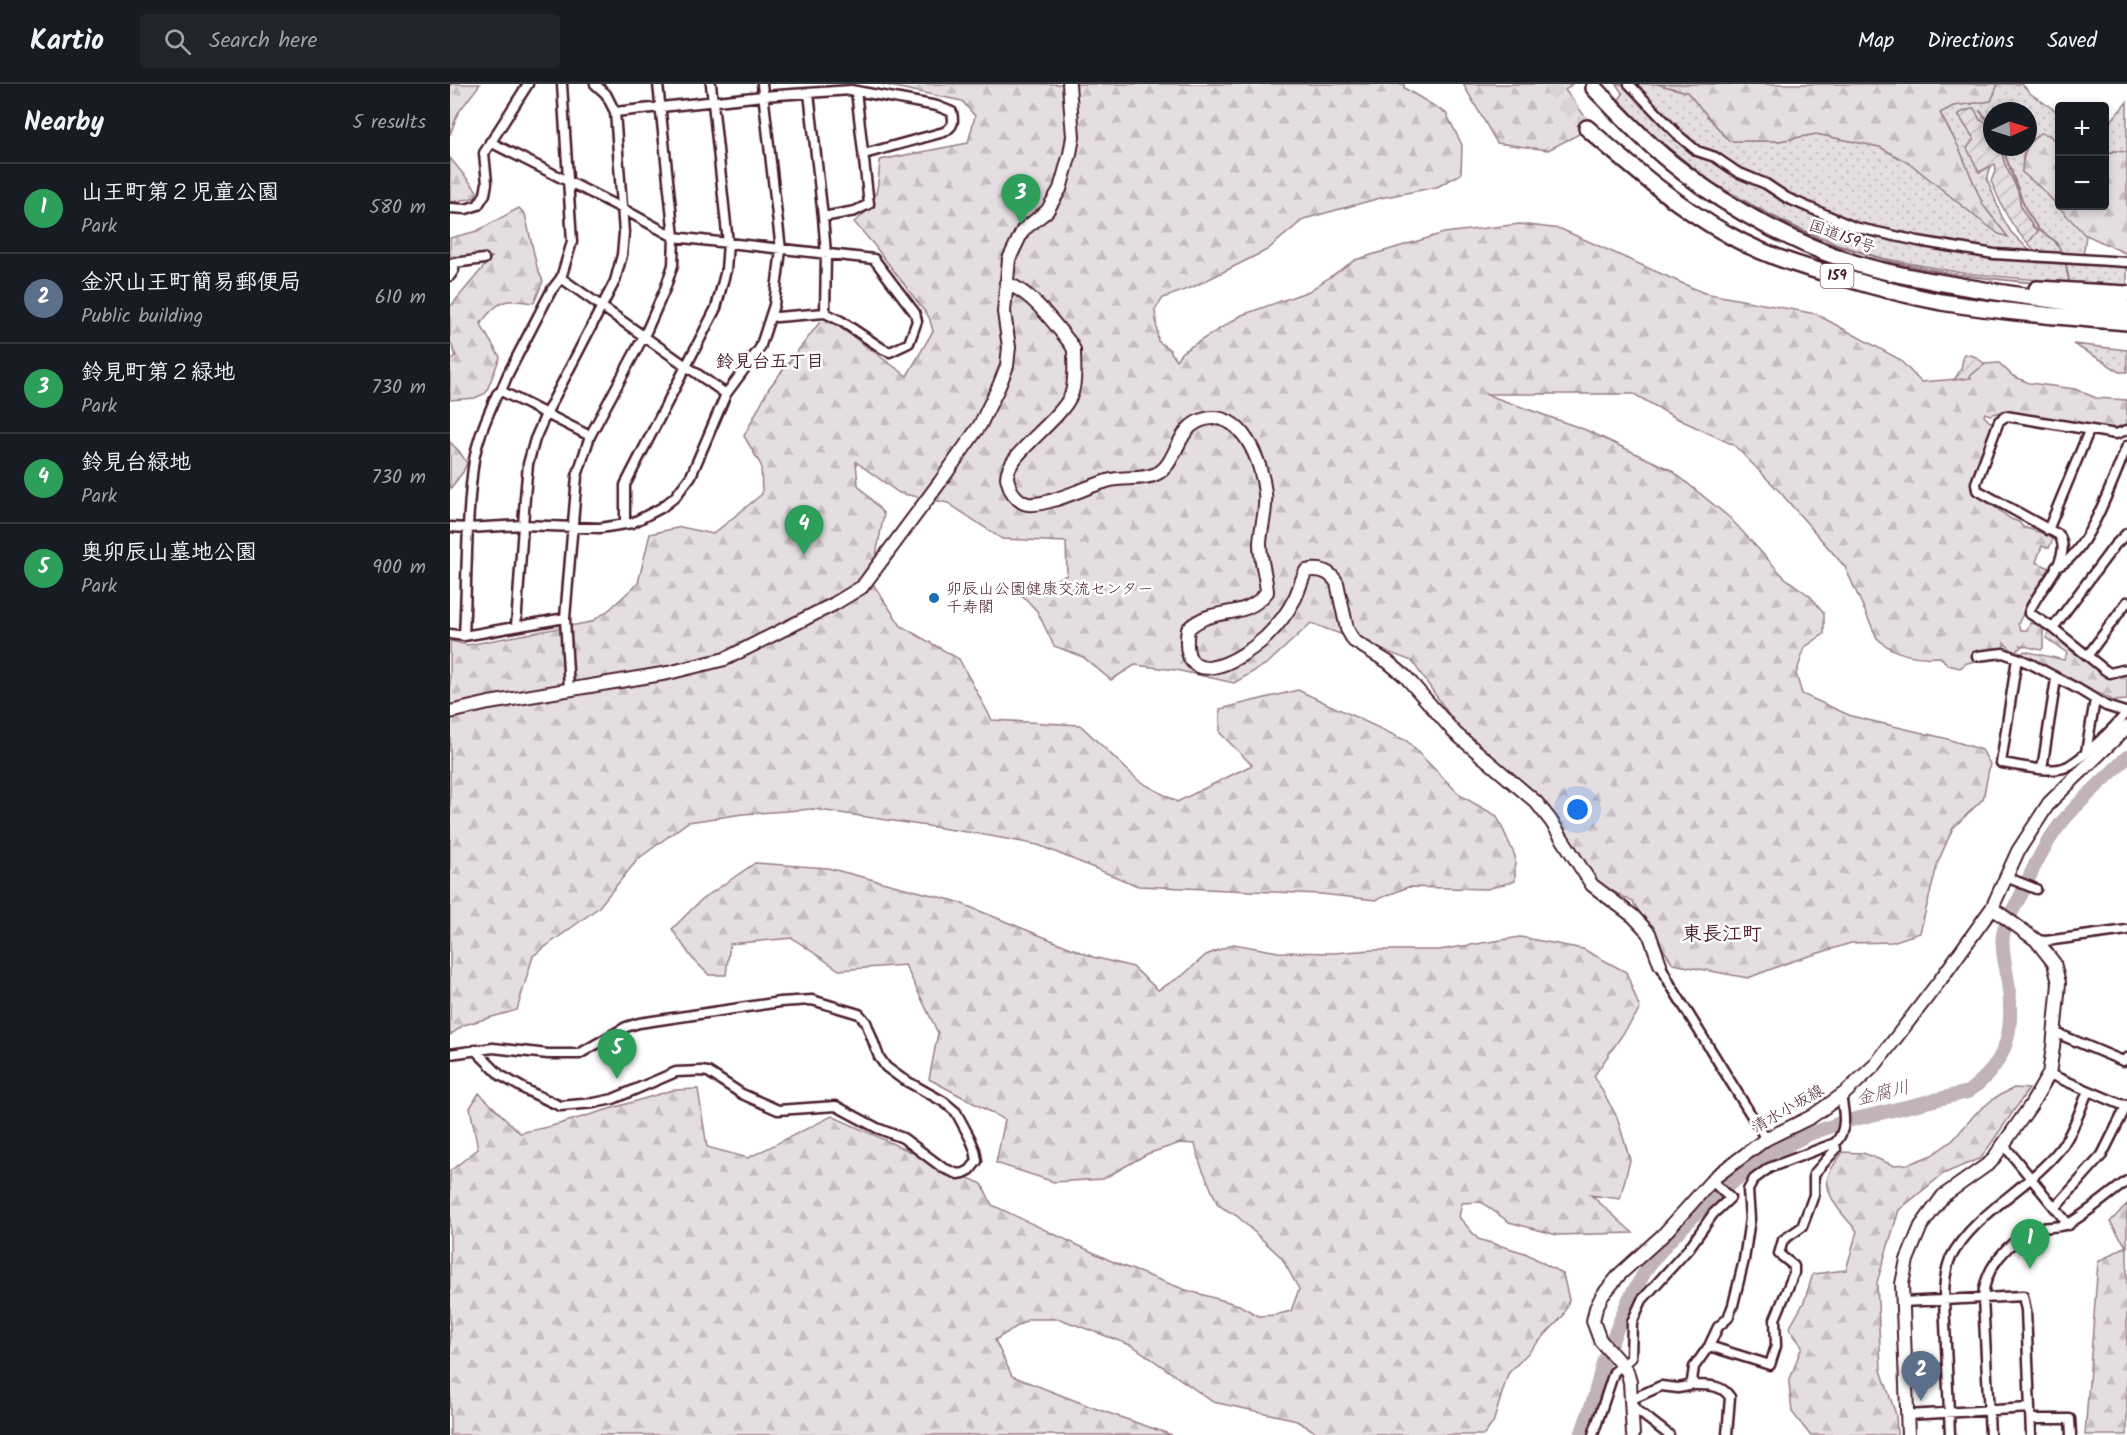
<!DOCTYPE html>
<meta charset="utf-8">
<style>
body{margin:0;font-family:Kalam,"Klee One",sans-serif;background:#20242c;color:#f1f3f6}
.controls{position:absolute;right:18px;top:18px;display:grid;overflow:hidden;border-radius:6px;box-shadow:0 3px 9px #0003}
.controls button{width:54px;height:54px;display:grid;place-items:center;padding:0;border:0;border-bottom:2px solid #363941;background:#171b24;color:#f1f3f6;font:30px sans-serif}
.compass{position:absolute;left:1533px;top:18px;width:54px;height:54px;border-radius:50%;background:#171b24;box-shadow:0 3px 9px #0003;rotate:86deg}
.you{position:absolute;left:1128px;top:726px;width:21px;height:21px;margin:-15px;border:4px solid #fff;border-radius:50%;background:#1a73e8;box-shadow:0 0 0 9px #1a73e833}
.badge{display:grid;place-items:center;width:39px;height:39px;border-radius:50%;background:#0f766e;color:#fff;font-size:20px;font-weight:700}
.pin{position:absolute;translate:-50% -50px;filter:drop-shadow(0 2px 3px #0008)}
.pin::after{content:'';position:absolute;top:32px;width:21px;height:18px;background:inherit;clip-path:polygon(0 0,100% 0,50% 100%)}
.list{margin:0;padding:0;list-style:none}
h2{display:flex;justify-content:space-between;align-items:center;height:78px;margin:0;padding:0 24px;font-size:26px}
h2 small{font-size:20px;font-weight:400;color:#9ea1a6}
.list li{display:grid;grid-template-columns:39px 1fr auto;gap:18px;align-items:center;box-sizing:border-box;height:90px;padding:0 24px;border-top:2px solid #363941}
.list b{display:block;font-size:22px;white-space:nowrap}
.list p{margin:0;font-size:20px;white-space:nowrap;color:#9ea1a6}
.list em{font-size:20px;font-style:normal;color:#9ea1a6}
.icon{flex:none;width:33px;height:33px;fill:none;stroke:currentColor;stroke-width:2;stroke-linecap:round;stroke-linejoin:round}
.map{position:relative;flex:none;width:1677px;height:1351px;overflow:hidden}
header{display:flex;align-items:center;gap:36px;box-sizing:border-box;height:84px;padding:0 30px;background:#171b24;border-bottom:2px solid #363941}
header strong{font-size:28px}
nav{display:flex;gap:33px;margin-inline-start:auto;font-size:21px}
.search{width:420px;height:54px;background:#20242c;display:flex;align-items:center;gap:15px;box-sizing:border-box;padding:0 21px;border-radius:6px;color:#9ea1a6;font-size:22px}
main{display:flex}
aside{flex:1;background:#171b24}
.map>svg:first-child{display:block}
.grass{fill:url(#grass-dots);stroke:#987e86;stroke-width:1.5}
.forest{fill:url(#forest-firs);stroke:#987e86;stroke-width:1.5}
.garden{fill:url(#garden-furrows);stroke:#987e86;stroke-width:1.5}
.lines{fill:none;stroke-linecap:round;stroke-linejoin:round}
.stream{stroke:#91787e;stroke-width:2}
.river{stroke:#c1b3b6;stroke-width:14}
.highway-tunnel{stroke:#dbd2d5;stroke-width:15;stroke-dasharray:15 8;stroke-linecap:butt}
.street-casing{stroke:#4a1f2b;stroke-width:13}
.secondary-casing{stroke:#4a1f2b;stroke-width:16}
.highway-casing{stroke:#4a1f2b;stroke-width:20}
.street{stroke:#fff;stroke-width:8}
.secondary{stroke:#fff;stroke-width:12}
.highway{stroke:#fff;stroke-width:15}
.poi-dot{fill:#1f6fb2;stroke:#fff;stroke-width:2}
.labels{text-anchor:middle;dominant-baseline:central;stroke-width:5;stroke-linejoin:round;paint-order:stroke}
.shield{fill:#fff;stroke:#80626b;stroke-width:1.5}
.shield-label{font-size:15px;font-weight:bold;fill:#4a1f2b}
.street-label{font-size:16px;fill:#4a1f2b;stroke:#fff}
.poi-label{font-size:16px;fill:#4a1f2b;stroke:#fff;text-anchor:start}
.neighbourhood-label{font-size:18px;font-weight:bold;fill:#4a1f2b;stroke:#fff}
.water-label{font-size:18px;font-style:italic;fill:#74535c;stroke:#fff}
.quarter-label{font-size:20px;font-weight:bold;fill:#4a1f2b;stroke:#fff}
</style>
<header>
<strong>Kartio</strong>
<div class="search"><svg class="icon" aria-label="search" viewBox="0 0 24 24"><circle cx="10" cy="10" r="6"/><path d="M15 15l6 6"/></svg>Search here</div>
<nav><a>Map</a><a>Directions</a><a>Saved</a></nav>
</header>
<main>
<aside>
<h2>Nearby<small>5 results</small></h2>
<ul class="list">
<li><span class="badge" style="background:#2e9e5b">1</span><div><b>山王町第２児童公園</b><p>Park</p></div><em>580 m</em></li>
<li><span class="badge" style="background:#5c6f8a">2</span><div><b>金沢山王町簡易郵便局</b><p>Public building</p></div><em>610 m</em></li>
<li><span class="badge" style="background:#2e9e5b">3</span><div><b>鈴見町第２緑地</b><p>Park</p></div><em>730 m</em></li>
<li><span class="badge" style="background:#2e9e5b">4</span><div><b>鈴見台緑地</b><p>Park</p></div><em>730 m</em></li>
<li><span class="badge" style="background:#2e9e5b">5</span><div><b>奥卯辰山墓地公園</b><p>Park</p></div><em>900 m</em></li>
</ul>
</aside>
<div class="map">
<svg width="1677" height="1351" viewBox="0 0 1677 1351">
<defs>
<pattern id="grass-dots" width="8" height="8" patternUnits="userSpaceOnUse" patternTransform="scale(1.5)"><rect width="8" height="8" fill="#e5dee0"/><path d="M2 2h.1M6 6h.1" fill="none" stroke="#c6bec0" stroke-width="1.8" stroke-linecap="round"/></pattern>
<pattern id="forest-firs" width="22" height="20" patternUnits="userSpaceOnUse" patternTransform="scale(1.5)"><rect width="22" height="20" fill="#e5dee0"/><path d="M5 1l3.5 6h-7zM16 11l3.5 6h-7z" fill="#c6bec0"/></pattern>
<pattern id="garden-furrows" width="10" height="10" patternUnits="userSpaceOnUse" patternTransform="scale(1.5)"><rect width="10" height="10" fill="#e5dee0"/><path d="M-1 1l2-2M0 10L10 0M9 11l2-2" fill="none" stroke="#c6bec0"/></pattern>
</defs>
<rect width="100%" height="100%" fill="#fff"/>
<filter id="ink" filterUnits="userSpaceOnUse"><feTurbulence type="fractalNoise" baseFrequency=".0167" numOctaves="2"/><feDisplacementMap in="SourceGraphic" scale="12" xChannelSelector="R" yChannelSelector="G"/><feConvolveMatrix kernelMatrix="1 2 1 2 8 2 1 2 1" color-interpolation-filters="sRGB"/></filter>
<g filter="url(#ink)">
<!-- grass -->
<path class="grass" d="M1166,0h8l20,22 40,37 152,78 93,25 198,19v23l-165,-15 -81,-15 -41,-13 -57,-23 -68,-38 -45,-32 -52,-51 5,-7z
M1181,0h26l30,8 42,49h50l37,-7 64,13 32,18 64,52 31,19 -24,-31 -24,-57 -19,-35 13,-7 38,-5 7,-17h24l9,10 28,19v32l-26,-6 -5,7v-35h-36v19l-2,-7 -10,-3 -13,-10 -6,3 -2,3 15,23 6,33 11,-6 -4,13 15,38 9,15 22,22 -35,-2 -128,-24 -45,-16 -133,-66z
M1677,18v50l-13,-1 -9,4v-27z
M1550,63h27l-4,7 -1,18 22,19 42,44 -3,21 -45,-2 -10,-11 10,-12 -5,-4 -12,-19 -3,-17 -13,-26z
M1623,260l54,6v22h-8l-16,-11z"/>
<!-- forest -->
<path class="forest" d="M0,0h30l-22,29 -8,22z
M430,0h524v4l42,25 16,32 -1,29 -24,13 -57,11 -76,21 -37,31 -74,37 -30,11 -8,12 3,31 11,8 7,11 6,-8 60,-37 67,-24 46,-31 89,-27 76,-9 41,5 143,64 112,21 83,45 22,23 49,-4v-2l15,-12 14,-1 14,13 16,7 46,6 21,9 31,2v24l-15,5 -108,-18 -14,4 -5,-2 -1,3 6,6 5,-1 -24,62 4,10 36,26 8,3 4,5 31,10 -5,11 -7,-2 -6,16 16,7 -23,33 -11,22 3,6h6l3,-7 13,2v23l-2,2 -21,-5 1,2 -5,4 -4,-1 -8,-7v7h-24l-5,11 -8,2 -7,5 -12,-3 -8,-8c-22,2 -47,-2 -63,-19l-32,-71 -66,-76 -45,-46 -58,-27 -42,-24h-149l101,36 85,40 59,48 54,59 27,20 13,16v21l-19,13 -9,27 6,20 49,22 93,22 38,12 8,14 -7,35 -30,29 -15,34 -18,71 -28,9 -41,1 -61,19 -42,16 -75,-14 -40,-62 -39,-21 -42,-70 -88,-75 -52,-75 -101,-38 -43,40 -34,20 -58,-13 -41,-5 -24,15 -28,-23 -29,-11 -17,-35 -16,-17 46,-19 -1,-33 -64,-3 -54,-36 -49,-10 -43,-31 2,23 26,29 -13,67 30,45 58,33 33,61 88,5 59,56 38,21 75,-37 -32,-32v-24l78,-19 109,51 54,55 36,20 18,40v25l-28,8 -79,-2 -32,13 -55,-6 -183,-8 -100,-41 -64,-12 -161,-24 -70,5 -55,8 -50,37 -40,49 -65,48 -16,54 -53,15 -14,10v-394l18,4 123,-23 19,-13 28,-26 12,-49 31,-7 32,7 49,-40 -1,-29 -17,-29 25,-48 51,-66 14,1 73,53 26,-45 -4,-14 -55,-72 -20,-23c25,-18 24,-34 26,-62l88,-17 7,-27 -13,-15z
M1013,0h109l-7,6 28,37 -45,23 -51,-7z
M1207,0h341l-7,17 -38,5 -13,7 19,35 24,57 25,32 -9,-3 -23,-17 -64,-52 -32,-18 -64,-13 -37,7h-50l-42,-49z
M1590,49l9,2 10,10 1,61h44l1,-51 9,-4 13,1v102l-43,-20 -40,-43 -22,-19c1,-18 4,-28 18,-39z
M0,74l27,33 -2,7 -25,4z
M69,124l6,6 12,53 6,14 -9,22c-29,-4 -34,-5 -53,20l2,6 17,28 -14,36 -11,5 -25,2v-39l6,-5 -6,-15v-34l42,-50 -42,-1v-18l27,-7z
M0,358l9,9 8,12 -4,9 -13,17z
M1600,547l5,2 -1,2 21,19h3l18,14 31,5v27l-13,1 -92,-46 2,-4 40,9 3,-7 -21,-15z
M305,779l73,5 127,33 138,56 40,10 25,23 24,-14 24,-21 28,-11 44,8 56,1 37,-3h68l81,-13 63,12 43,23 14,37 -46,67 23,41 13,43 -10,39 -29,-4 42,38 -76,2 -48,-13 -28,-20 -19,1 -3,14 19,22 47,14 38,21 6,26 -6,16 -55,58 -15,49 -9,12h-163l-28,-16 -80,-17 -80,-56 -73,-27h-31l-34,21 17,36 82,32 78,27h-722v-264l28,-22 -8,-41 9,-15 41,40 32,-7 121,-36 25,-1 9,58 41,11 84,-42 150,68 10,21 128,60 66,25 53,15 19,11 17,-1 16,-4 8,-22 -18,-32 -44,-41 -19,-11 -18,-42 -5,-19 -15,-1 -33,11 -44,25 -49,3 -58,-19 9,-43 -76,-41 9,-46 -33,-68 -66,5 -47,-32 -62,6 -4,31h-17l-17,-17 -20,-29 29,-29z
M1564,1004l15,1 -48,69 -38,16 -44,36 -22,72 4,88 15,45 1,20h-87l-18,-23 -3,-30 13,-36 -13,-17 15,-27 9,-28 33,-4 11,-39c-11,-13 -33,-34 -29,-54 1,-7 10,-18 15,-25l20,1 30,12 16,-1 23,-9 21,-15 23,-27 20,-16z
M1677,1120v231h-42l13,-173 28,-16 -16,-24z"/>
<!-- garden -->
<path class="garden" d="M1524,24l6,12 10,3 2,24h8l5,18 13,26 3,17 12,19 5,4 -10,12c-19,-18 -27,-39 -37,-62l5,-12 -1,-5 -16,8 -12,-24 7,-9 -15,-23 1,-3z
M1514,270l10,2 11,8 -15,12 1,2 -17,2 7,-11z"/>
<g class="lines">
<!-- stream -->
<path class="stream" d="M1154,0l44,48 76,60 99,49 70,21 66,13 76,8
M1530,27l12,14
M1552,63l24,63 13,20 16,11 9,15
M1615,177l5,24"/>
<!-- river -->
<path class="river" d="M1131,1351l12,-34 10,-38 26,-64 20,-34 19,-23 45,-46 61,-44 33,-17 36,-13 125,-30c43,-32 47,-66 39,-116 -2,-12 -6,-29 -4,-41 2,-13 11,-27 17,-38 12,-26 24,-53 42,-75 19,-23 44,-43 65,-65"/>
<!-- highway-tunnel -->
<path class="highway-tunnel" d="M1099,0l38,44"/>
<defs>
<path id="street" d="M1179,0l50,52 18,15 18,6 22,15 29,12 21,14 67,29 64,14 76,13 133,8
M359,9l14,124 3,37 -1,59
M165,28l148,-16 88,-6 86,16 15,6c2,10 2,14 -8,20l-80,22
M40,58l133,67 51,28 200,22 41,54 2,8 -8,22 -19,9 -7,-3 -42,-28 -16,-8 -48,4 -6,-1
M0,124l16,1 12,-4 7,-11 2,-11 -3,-30 44,-69
M373,133l32,-6 14,-7 -13,-113
M4,179l30,-4
M0,192l4,-6v-7l-3,1
M111,194l165,116
M51,307l89,45
M1677,346l-11,4 -110,-18 -7,5 -23,62 1,7 82,45c16,24 -24,56 -30,78l24,15 52,42 5,3 17,-4
M175,440v-39l91,-177 10,-38 2,-27 -17,-159
M0,443l18,1 55,-3 77,3 32,-5 29,-15 14,-11 16,-21 35,-82 34,-46 14,-43 7,-55 -19,-166
M1598,446l41,-99
M1606,483c31,-9 59,-93 71,-121
M66,542l9,-129 3,-33 7,-25 11,-25 69,-133 7,-26 2,-22 -9,-121 -9,-18 -11,-10
M1603,544l62,-83 12,-12
M0,550l14,2 101,-18
M14,552c3,-57 2,-120 10,-176 4,-23 14,-45 23,-66l4,-3 7,-17 43,-83 10,-13 11,-36 -10,-158
M1638,571l39,-53
M1527,572l26,-3 14,5 14,6 47,25 28,17 19,6
M1567,574l-16,105c17,2 49,11 65,4 17,-8 50,-41 61,-55
M119,606l-4,-72 12,-142 13,-40 57,-106 18,-41 8,-24 1,-28 -16,-153
M1636,668l9,-52
M1592,685l14,-90
M1556,793l30,12
M1586,856l10,1 81,-11
M1210,880l10,20 96,155
M1604,951h7l62,26 4,-3
M0,970l43,-6 55,6h31l47,-27 13,-4 141,-21 32,-2 47,14 7,8 13,35 7,10 15,11 43,24 12,10 14,26 5,12 2,11 -7,9 -6,3 -6,1 -15,-6 -40,-30 -26,-10 -41,-22 -58,4 -36,-16 -34,-22 -7,-1 -25,1 -63,27 -19,4 -34,3 -32,-15 -28,-16 -25,-25
M1599,990l71,30 7,1
M1553,1060l66,81
M1605,1124l47,-53 22,-44v-6
M1452,1218l121,-6 3,14 5,125
M1259,1262l61,19 6,-19 -1,-27 19,-46v-7l-15,-12 4,-14 19,-13 12,-32v-21l22,-25 -1,-6
M1242,1297l3,4c14,0 27,0 35,12l-3,38
M1457,1331l123,-7
M1581,1335h39l1,16
M1143,1351l21,-63 17,-14 1,-36 10,-22 47,-52 24,-34 17,-16 -17,-16 2,-5
M1219,1351l-31,-24 -8,-11 31,-14 17,2 11,-2 3,-5 2,-14 15,-21 9,-19 10,-9 5,-13 11,-45 6,-41 -2,-29 6,-11 15,-11 66,-25c13,-13 9,-31 6,-47
M1500,1351l-6,-135c0,-13 1,-29 6,-41 23,-45 79,-71 110,-110 13,-17 20,-39 28,-58
M1540,1351l-7,-137c1,-29 25,-57 51,-68 11,-5 26,-1 36,-7 20,-12 38,-28 57,-42"/>
<path id="secondary" d="M556,199c27,10 47,39 65,61l3,6c0,14 2,33 -3,45 -11,26 -64,59 -64,82 0,3 3,10 4,13 3,6 10,13 17,14 22,2 61,-19 83,-24 14,-3 33,0 45,-6 22,-10 19,-45 46,-54 40,-13 60,43 63,73 2,17 -4,33 -5,50 0,17 6,32 7,49 -23,30 -53,12 -79,37 -10,66 51,33 78,8 10,-10 22,-25 28,-37 5,-9 7,-20 12,-29 13,-3 24,0 31,12l10,46 7,12 34,21 18,15 49,56 81,69 15,19 41,64 41,31 16,17 11,31
M0,628l39,-9 179,-30 57,-14 109,-55 28,-17 78,-105 40,-57 19,-39 8,-20 2,-19 -5,-35 5,-53 14,-29 24,-19 13,-22 10,-35 3,-17 -4,-53
M1183,1351l-3,-53 -3,-11 -27,-31 -7,-19 3,-13 6,-12 18,-22 43,-39 52,-58 51,-38 45,-22 34,-24 30,-28 66,-86 51,-71 26,-57 31,-48 78,-76
M1458,1351l-6,-151 5,-24 14,-34 22,-30 48,-34 40,-57 18,-31 4,-27 6,-64 -5,-20 -18,-23 -44,-32"/>
<path id="highway" d="M1144,4c28,29 56,59 89,84 50,39 111,71 171,91 28,9 56,14 84,19 63,12 126,20 189,27
M1137,44c45,39 89,78 142,107 36,21 79,34 119,44 31,9 62,17 93,23 61,10 124,15 186,20
M1587,205l90,5"/>
</defs>
<!-- street casing -->
<use href="#street" class="street-casing"/>
<!-- secondary casing -->
<use href="#secondary" class="secondary-casing"/>
<!-- highway casing -->
<use href="#highway" class="highway-casing"/>
<!-- street -->
<use href="#street" class="street"/>
<!-- secondary -->
<use href="#secondary" class="secondary"/>
<!-- highway -->
<use href="#highway" class="highway"/>
</g>
</g>
<!-- markers -->
<circle class="poi-dot" cx="484" cy="514" r="6"/>
<g class="labels">
<!-- shield labels -->
<rect class="shield" x="1370.5" y="180" width="33" height="24" rx="4.5"/>
<g class="shield-label">
<text x="1387" y="192">159</text>
</g>
<!-- street labels -->
<g class="street-label">
<text transform="translate(1392 153) rotate(20)">国道159号</text>
<text transform="translate(1338 1025) rotate(-30)">清水小坂線</text>
</g>
<!-- poi labels -->
<g class="poi-label">
<text x="496" y="505">卯辰山公園健康交流センター<tspan x="496" dy="18">千寿閣</tspan></text>
</g>
<!-- neighbourhood labels -->
<g class="neighbourhood-label">
<text x="320" y="278">鈴見台五丁目</text>
</g>
<!-- water labels -->
<g class="water-label">
<text transform="translate(1433 1010) rotate(-13)">金腐川</text>
</g>
<!-- quarter labels -->
<g class="quarter-label">
<text x="1272" y="851">東長江町</text>
</g>
</g>
</svg>
<div class="controls">
<button>+</button>
<button>−</button>
</div>
<svg class="compass" viewBox="-18 -18 36 36"><path d="M0-13l5 13h-10z" fill="#e53935"/><path d="M0 13l5-13h-10z" fill="#9ea1a6"/></svg>
<div class="you"></div>
<div class="pin badge" style="left:1580px;top:1185px;background:#2e9e5b">1</div>
<div class="pin badge" style="left:1471px;top:1317px;background:#5c6f8a">2</div>
<div class="pin badge" style="left:571px;top:140px;background:#2e9e5b">3</div>
<div class="pin badge" style="left:354px;top:471px;background:#2e9e5b">4</div>
<div class="pin badge" style="left:167px;top:995px;background:#2e9e5b">5</div>
</div>
</main>
